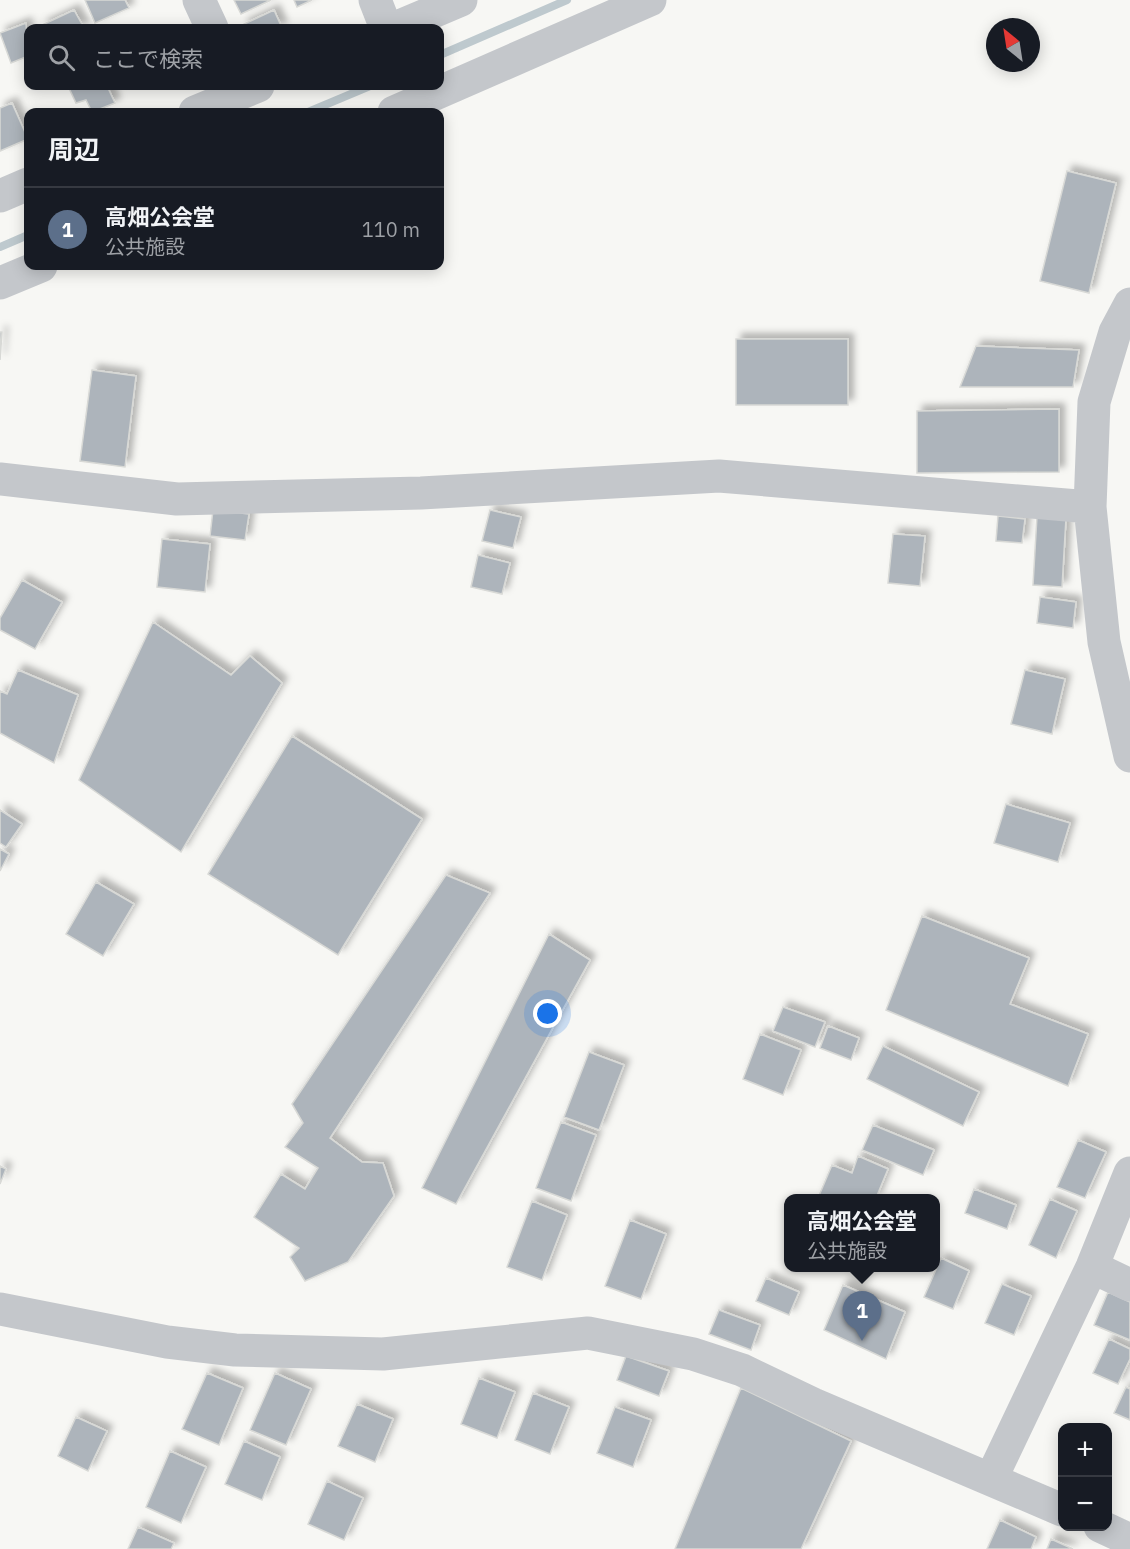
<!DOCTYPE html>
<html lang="ja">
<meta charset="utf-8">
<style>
body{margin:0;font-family:"IBM Plex Sans","Noto Sans JP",sans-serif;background:#242831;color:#f1f3f6}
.controls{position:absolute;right:18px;bottom:18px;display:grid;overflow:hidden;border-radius:12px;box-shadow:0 3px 15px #0003}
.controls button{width:54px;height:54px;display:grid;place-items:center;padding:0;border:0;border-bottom:2px solid #363941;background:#171b24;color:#f1f3f6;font:30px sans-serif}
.compass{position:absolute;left:986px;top:18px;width:54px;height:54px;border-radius:50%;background:#171b24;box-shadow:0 3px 15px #0003;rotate:330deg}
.you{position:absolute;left:548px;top:1014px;width:21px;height:21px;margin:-15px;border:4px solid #fff;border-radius:50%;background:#1a73e8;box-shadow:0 0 0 9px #1a73e833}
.badge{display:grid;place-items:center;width:39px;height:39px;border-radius:50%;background:#ea580c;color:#fff;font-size:20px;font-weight:700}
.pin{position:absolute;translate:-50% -50px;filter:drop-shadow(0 2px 3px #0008)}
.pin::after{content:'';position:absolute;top:32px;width:21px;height:18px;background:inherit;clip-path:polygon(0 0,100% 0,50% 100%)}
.popup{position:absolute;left:784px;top:1194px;width:156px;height:78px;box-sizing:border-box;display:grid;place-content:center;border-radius:12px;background:#171b24;filter:drop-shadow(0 2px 4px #0005);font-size:20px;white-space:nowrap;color:#9ea1a6}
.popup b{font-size:22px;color:#f1f3f6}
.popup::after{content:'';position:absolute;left:50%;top:100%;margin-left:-12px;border:12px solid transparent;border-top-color:#171b24}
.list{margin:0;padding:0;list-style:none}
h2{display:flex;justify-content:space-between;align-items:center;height:78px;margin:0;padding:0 24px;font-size:26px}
h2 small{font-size:20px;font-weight:400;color:#9ea1a6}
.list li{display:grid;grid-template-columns:39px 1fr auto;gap:18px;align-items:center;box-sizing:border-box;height:84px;padding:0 24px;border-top:2px solid #363941}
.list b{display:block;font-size:22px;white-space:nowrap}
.list p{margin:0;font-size:20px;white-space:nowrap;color:#9ea1a6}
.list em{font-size:20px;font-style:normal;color:#9ea1a6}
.icon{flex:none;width:33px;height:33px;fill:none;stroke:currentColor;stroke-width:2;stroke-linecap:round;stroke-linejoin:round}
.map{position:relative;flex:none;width:1130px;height:1549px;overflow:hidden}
.search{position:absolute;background:#171b24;box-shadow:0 3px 15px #0003;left:24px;top:24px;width:420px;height:66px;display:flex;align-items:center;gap:15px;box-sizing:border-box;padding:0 21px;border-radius:12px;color:#9ea1a6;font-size:22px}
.panel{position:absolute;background:#171b24;box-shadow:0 3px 15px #0003;left:24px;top:108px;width:420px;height:162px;border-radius:12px}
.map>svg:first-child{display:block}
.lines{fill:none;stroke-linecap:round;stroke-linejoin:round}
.stream{stroke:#bec9ce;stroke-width:8}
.building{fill:#adb4bb;stroke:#d8d9d6;stroke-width:1.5;filter:url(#shadow)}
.minor{stroke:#c4c7cb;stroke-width:33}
</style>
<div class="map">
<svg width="1130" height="1549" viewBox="0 0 1130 1549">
<defs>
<filter id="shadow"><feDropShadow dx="5.5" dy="-5.5" stdDeviation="3" flood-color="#0004"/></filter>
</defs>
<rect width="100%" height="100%" fill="#f7f7f4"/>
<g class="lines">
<!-- stream -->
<path class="stream" d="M440,55l127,-55
M308,112l62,-26
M0,247l28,-12"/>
</g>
<!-- building -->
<path class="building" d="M85,0h40l4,8 -34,15z
M234,0h37l-30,14z
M294,0h18l-15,7z
M74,10l10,18h-40l-2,-3z
M274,10l8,18h-38l-2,-3z
M26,23l2,33 -17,7 -11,-30z
M68,86h39l8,17 -23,9 -6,-12 -10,3z
M12,103l16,36 -28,12v-43z
M1067,171l49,12 -27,110 -49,-12z
M0,332h2l-2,28z
M736,339h112v66h-112z
M976,346l103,4 -6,37h-113z
M92,370l44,6 -11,91 -45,-6z
M1059,409v63l-142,1v-62z
M213,510l36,4 -4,26 -35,-4z
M490,510l31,7 -8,31 -31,-7z
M998,516l27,3 -3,24 -26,-2z
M1037,516l29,2 -4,69 -29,-2z
M893,534l32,2 -5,50 -32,-3z
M162,539l48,5 -5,48 -48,-5z
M478,555l32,8 -8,31 -31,-7z
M22,580l40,22 -27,47 -35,-19v-12z
M1040,597l36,5 -3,26 -36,-5z
M153,622l78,53 19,-19 32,27 -101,169 -102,-72z
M18,670l60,25 -24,68 -54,-30v-42l7,3z
M1025,670l40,9 -13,55 -41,-10z
M292,736l130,83 -84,136 -130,-81z
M1006,804l64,19 -12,39 -64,-19z
M0,810l22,14 -16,23 -6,-4z
M0,849l9,5 -9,17z
M446,875l44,18 -160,245 32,24 21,1 11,33 -46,66 -43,19 -15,-24 9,-9 -45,-31 27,-43 24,15 13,-21 -33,-21 18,-24 -11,-19z
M96,882l38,22 -31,52 -37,-22z
M922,916l107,42 -19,46 78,30 -20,52 -182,-76z
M549,934l41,26 -134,244 -34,-16z
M783,1007l42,15 -10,25 -42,-16z
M828,1026l31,12 -8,22 -31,-12z
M760,1034l41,16 -18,45 -40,-16z
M883,1046l96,46 -16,34 -96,-47z
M589,1052l35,13 -25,65 -35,-13z
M561,1122l35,13 -25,66 -35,-13z
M873,1125l61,25 -11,25 -61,-25z
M1078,1140l28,12 -21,46 -28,-11z
M858,1156l30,13 -12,29h-58l14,-33 20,8z
M0,1166l6,3 -6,15z
M974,1189l42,16 -9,24 -42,-16z
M1050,1199l27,12 -21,47 -27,-13z
M532,1201l35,14 -25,65 -35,-13z
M630,1220l36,14 -25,65 -36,-13z
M941,1258l28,13 -16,38 -29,-12z
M766,1278l33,14 -10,23 -33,-14z
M1002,1284l29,12 -17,39 -29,-12z
M843,1285l62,27 -19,47 -62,-29z
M1108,1292l22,10v38l-36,-15z
M719,1310l41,15 -9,25 -42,-16z
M1109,1339l21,10v10l-12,25 -25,-11z
M626,1356l43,15 -10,25 -42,-16z
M207,1373l36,15 -24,57 -37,-16z
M275,1373l36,16 -25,56 -36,-15z
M479,1378l36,14 -18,46 -36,-14z
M1126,1387l4,2v31l-16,-7z
M741,1388l110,53 -50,108h-126z
M533,1393l36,14 -19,47 -35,-14z
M357,1404l36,15 -18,43 -37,-16z
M615,1407l36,13 -18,47 -36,-14z
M76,1417l31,14 -19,40 -30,-15z
M244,1441l36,16 -18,43 -37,-16z
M170,1451l36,16 -25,56 -35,-16z
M327,1481l36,17 -19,42 -36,-16z
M1000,1520l36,17 -5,12h-44z
M138,1527l36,16 -3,6h-43z
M1051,1539l22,10h-26z"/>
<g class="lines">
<!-- minor -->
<path class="minor" d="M199,0l13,28
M375,0l11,28
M395,28l66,-28
M195,112l63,-26
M394,112l256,-112
M0,196l28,-12
M0,283l41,-17
M1130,304l-15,28 -21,70 -4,105 14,135 26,114
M0,479l177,20 244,-6 298,-17 371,31
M1092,1267l38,18
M0,1309l167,33 68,8 148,4 205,-21 105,21 49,16 71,34 249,106
M991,1479l101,-212 38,-94
M1100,1526l30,14"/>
</g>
</svg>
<div class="controls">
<button>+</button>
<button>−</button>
</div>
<svg class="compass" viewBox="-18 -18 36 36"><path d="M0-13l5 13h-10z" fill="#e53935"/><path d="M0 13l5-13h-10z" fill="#9ea1a6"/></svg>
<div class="you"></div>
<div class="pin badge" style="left:862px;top:1341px;background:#5c6f8a">1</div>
<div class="popup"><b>高畑公会堂</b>公共施設</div>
<div class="search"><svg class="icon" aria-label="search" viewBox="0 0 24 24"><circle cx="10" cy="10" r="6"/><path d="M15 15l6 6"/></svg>ここで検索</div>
<section class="panel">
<h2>周辺<small></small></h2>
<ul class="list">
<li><span class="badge" style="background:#5c6f8a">1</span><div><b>高畑公会堂</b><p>公共施設</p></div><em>110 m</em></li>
</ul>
</section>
</div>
